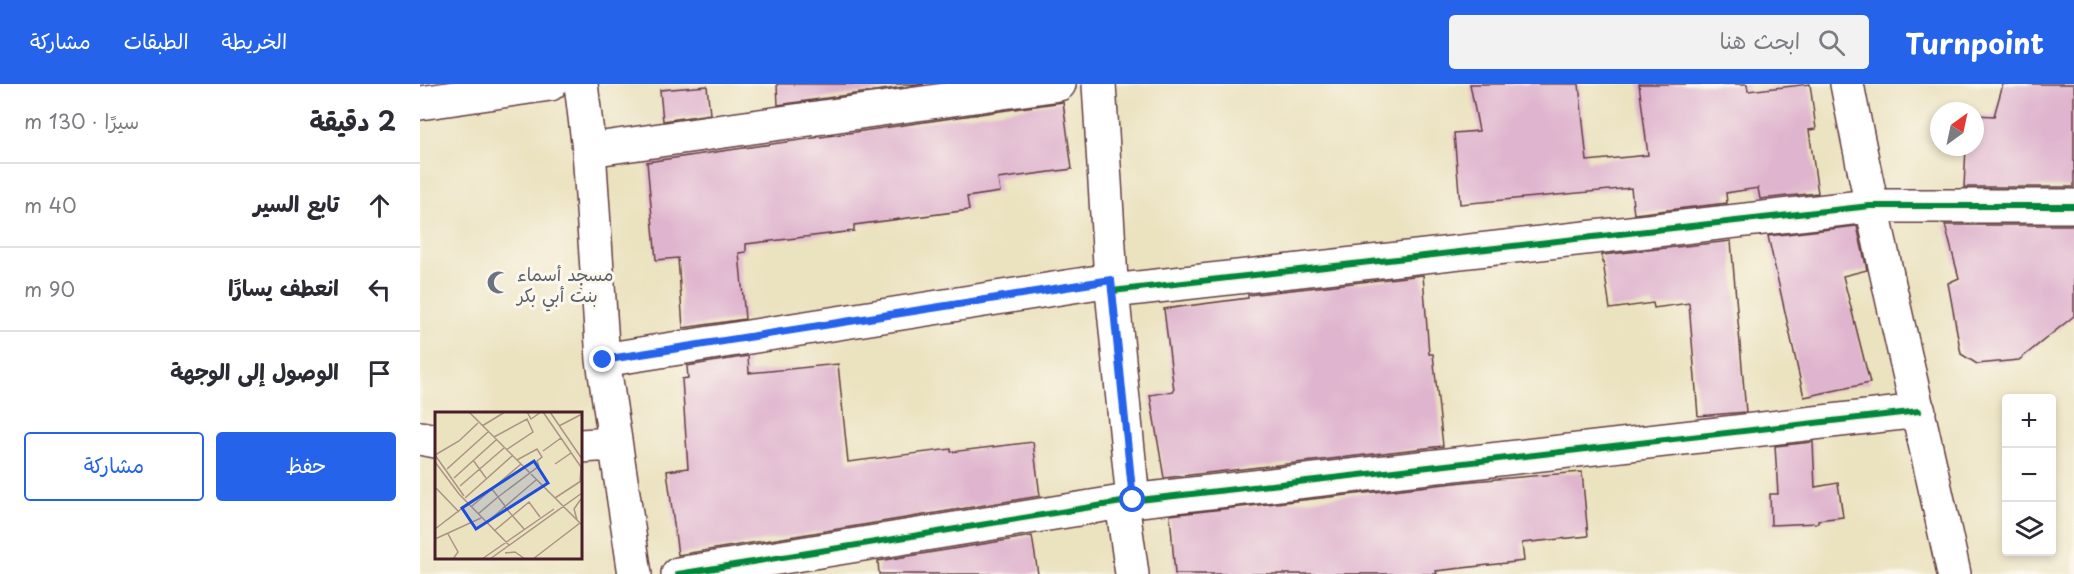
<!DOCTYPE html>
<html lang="ar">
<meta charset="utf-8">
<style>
body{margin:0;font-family:"Playpen Sans","Playpen Sans Arabic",sans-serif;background:#f2f2f3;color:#2b2b33;direction:rtl}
.controls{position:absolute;right:18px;bottom:18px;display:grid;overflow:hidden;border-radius:6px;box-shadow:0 3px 9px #0003}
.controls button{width:54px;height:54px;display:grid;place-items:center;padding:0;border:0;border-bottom:2px solid #e1e1e2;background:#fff;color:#2b2b33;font:30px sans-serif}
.compass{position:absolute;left:1510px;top:18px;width:54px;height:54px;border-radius:50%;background:#fff;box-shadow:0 3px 9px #0003;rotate:33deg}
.stop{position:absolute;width:18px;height:18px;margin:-14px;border:4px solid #2563eb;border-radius:50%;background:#fff}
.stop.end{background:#2563eb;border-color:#fff;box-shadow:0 2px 6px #0008}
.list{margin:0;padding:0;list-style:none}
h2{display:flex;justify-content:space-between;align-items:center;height:78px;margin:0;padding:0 24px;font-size:26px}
h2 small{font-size:20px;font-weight:400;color:#7c7c81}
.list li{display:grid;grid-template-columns:39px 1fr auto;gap:18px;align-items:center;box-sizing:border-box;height:84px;padding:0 24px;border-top:2px solid #e1e1e2}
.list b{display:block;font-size:22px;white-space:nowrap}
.list em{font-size:20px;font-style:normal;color:#7c7c81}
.actions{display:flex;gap:12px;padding:18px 24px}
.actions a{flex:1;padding:14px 0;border:2px solid #2563eb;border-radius:6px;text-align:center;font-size:21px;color:#2563eb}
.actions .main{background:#2563eb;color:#fff}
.icon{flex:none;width:33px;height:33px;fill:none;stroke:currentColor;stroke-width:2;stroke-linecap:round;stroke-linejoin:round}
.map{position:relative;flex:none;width:1654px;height:490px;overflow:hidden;direction:ltr}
header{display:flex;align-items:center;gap:36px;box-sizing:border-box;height:84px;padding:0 30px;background:#2563eb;color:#fff}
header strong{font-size:28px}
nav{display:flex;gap:33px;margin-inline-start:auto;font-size:21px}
.search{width:420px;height:54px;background:#f2f2f3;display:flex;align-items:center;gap:15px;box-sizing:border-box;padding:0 21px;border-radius:6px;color:#7c7c81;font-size:22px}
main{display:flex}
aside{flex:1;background:#fff}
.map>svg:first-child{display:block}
.building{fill:#dfb4ce}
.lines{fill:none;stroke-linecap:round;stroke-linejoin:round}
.minor-casing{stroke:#623c41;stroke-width:36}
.primary-casing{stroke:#623c41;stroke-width:36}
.minor{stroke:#fff;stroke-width:33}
.primary{stroke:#fff;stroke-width:33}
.cycleway-casing{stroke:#fbf7ec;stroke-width:10}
.cycleway{stroke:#00873e;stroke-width:6}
.route{stroke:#2563eb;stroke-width:8}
.labels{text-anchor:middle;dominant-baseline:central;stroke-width:6;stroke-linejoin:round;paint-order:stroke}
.worship-label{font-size:18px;fill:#5b616d;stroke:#fbf7ec;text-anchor:start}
.inset-road{fill:none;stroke:#ab9484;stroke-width:1.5}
.view{fill:#1d4ed8;fill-opacity:0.15;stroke:#1d4ed8;stroke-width:3}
.inset-edge{fill:none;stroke:#4a1f2b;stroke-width:3}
</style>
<header>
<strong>Turnpoint</strong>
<div class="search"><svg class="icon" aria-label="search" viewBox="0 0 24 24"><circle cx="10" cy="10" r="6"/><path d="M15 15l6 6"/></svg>ابحث هنا</div>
<nav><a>الخريطة</a><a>الطبقات</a><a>مشاركة</a></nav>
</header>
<main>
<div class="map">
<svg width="1654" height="490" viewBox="0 0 1654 490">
<rect width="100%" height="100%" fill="#fbf7ec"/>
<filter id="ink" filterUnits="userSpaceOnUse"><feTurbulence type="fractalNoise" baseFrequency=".0167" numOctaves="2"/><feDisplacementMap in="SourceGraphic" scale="12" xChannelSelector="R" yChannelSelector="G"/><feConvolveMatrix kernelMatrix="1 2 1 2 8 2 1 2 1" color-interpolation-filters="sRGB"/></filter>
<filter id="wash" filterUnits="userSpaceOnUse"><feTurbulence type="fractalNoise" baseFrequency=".008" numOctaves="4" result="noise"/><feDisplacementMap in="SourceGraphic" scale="24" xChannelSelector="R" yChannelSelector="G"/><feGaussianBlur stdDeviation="1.35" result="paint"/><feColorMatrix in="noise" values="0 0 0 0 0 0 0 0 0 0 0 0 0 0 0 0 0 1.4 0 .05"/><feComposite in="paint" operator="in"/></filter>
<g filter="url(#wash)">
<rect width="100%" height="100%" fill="#ebe2c0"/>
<g id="blocks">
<!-- building -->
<path class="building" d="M357,0h147l-146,21z
M1050,0h109l8,77 61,-6 -9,-71h108l1,7 62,-7 6,45 -7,1 9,63 -58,6 -2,-11 -32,5 1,10 -93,11 -3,-26 -171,16 -6,-71 25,-2z
M1583,0h71v103h-110l2,-40h9v-32l19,1z
M287,2l3,28 -47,7 -3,-31z
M643,18l9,67 -74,10 2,13 -33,5 2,13 -115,15v6l-108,13v8l-7,1 6,66 -62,9 -5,-70 -22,2 -9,-98z
M1525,141h129v91l-55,44 -42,4 -16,-10 -13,-71 11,-5z
M1437,142l10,44 -24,6 27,107 -66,14 -36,-161z
M1311,157l15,171 -48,4 -9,-113 -35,5 -1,-5 -43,6 -8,-54z
M1003,191l6,79h4l10,92 -279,32 -14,-83 24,-4 -10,-82 84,-11v-3z
M328,272l1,17 89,-9 10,98 103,-13v3l82,-10 7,54 -362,59 -11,-84 21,-3 -6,-89 6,-1 -1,-12z
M1393,358l2,45 23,-4 5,34 -25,3v3l-47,2 -1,-31h8l-3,-48z
M1162,388l6,64 -66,7 2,18 -88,10 1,3h-262l-5,-59 303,-34z
M612,452l6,38h-159l-1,-13z"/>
</g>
</g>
<g filter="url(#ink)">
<use href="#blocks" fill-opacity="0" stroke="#623c41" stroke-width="1.5"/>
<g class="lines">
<defs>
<path id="minor" d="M161,0l8,66 14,210 32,214
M679,0l12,196 22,220
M0,19l130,-19
M169,66l470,-66
M692,207l758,-85h204
M183,276l508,-80
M0,354l16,3
M160,362l34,-2
M702,418l10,72
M258,490l444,-72 797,-91"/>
<path id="primary" d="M1427,0c31,164 72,326 107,490"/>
</defs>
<!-- minor casing -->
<use href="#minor" class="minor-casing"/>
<!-- primary casing -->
<use href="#primary" class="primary-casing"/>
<!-- minor -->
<use href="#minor" class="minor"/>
<!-- primary -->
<use href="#primary" class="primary"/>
<defs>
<path id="cycleway" d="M692,207l758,-85h204
M258,490l444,-72 797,-91"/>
</defs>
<!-- cycleway casing -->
<use href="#cycleway" class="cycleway-casing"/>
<!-- cycleway -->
<use href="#cycleway" class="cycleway"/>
</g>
</g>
<g class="lines" filter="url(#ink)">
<!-- route -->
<path class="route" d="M183,276l508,-80 22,220"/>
</g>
<!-- icons -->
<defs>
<symbol id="mosque-bare" viewBox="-9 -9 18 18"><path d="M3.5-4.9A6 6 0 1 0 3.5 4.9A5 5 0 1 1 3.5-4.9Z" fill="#6b7280" stroke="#fbf7ec" stroke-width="2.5" paint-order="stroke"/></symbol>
</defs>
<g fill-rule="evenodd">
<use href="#mosque-bare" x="62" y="182" width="33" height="33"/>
</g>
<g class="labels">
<!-- worship labels -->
<g class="worship-label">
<text x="97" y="189">مسجد أسماء<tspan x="97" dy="21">بنت أبي بكر</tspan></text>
</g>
</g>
<!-- overview -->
<g transform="translate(15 328)">
<rect width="147" height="147" fill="#ebe2c0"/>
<path class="inset-road" d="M34,0l113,113M92,0l4,7 10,-7M108,0l38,55 -1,15M115,0l32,47M47,14l23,-14M124,14l23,-12M59,25l33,-18 6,13 -27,18M108,39l18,-13M0,43l24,-14 19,-18M0,43l29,41M38,48l13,18M0,50l24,32 50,51M120,52l16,-11M12,57l41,-37M19,66l42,-38M25,74l44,-38M1,76l23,24M57,77l13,17M63,85l41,-31 -2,-5 5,-4 -5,-8 -20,11M30,86l47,-42M120,86l26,-17M37,94l49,-42M69,94l20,23M43,102l20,-17M142,108l-3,-11 7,-10M51,111l50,-43M0,117l34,-26M59,119l35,-29 11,15M13,122l10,18 -5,7M0,127l46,-21M70,141l10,-1 10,7M47,147l72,-50M55,147l92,-66M98,147l47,-36"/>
<path class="view" d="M99,49l14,22 -72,46 -14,-21z"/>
<rect width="147" height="147" class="inset-edge"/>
</g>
</svg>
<div class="controls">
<button>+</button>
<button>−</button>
<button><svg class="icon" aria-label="layers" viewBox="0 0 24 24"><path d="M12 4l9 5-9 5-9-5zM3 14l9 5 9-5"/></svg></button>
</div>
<svg class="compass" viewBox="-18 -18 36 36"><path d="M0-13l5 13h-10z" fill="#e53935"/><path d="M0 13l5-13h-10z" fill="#7c7c81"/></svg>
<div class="stop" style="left:713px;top:416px"></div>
<div class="stop end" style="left:183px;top:276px"></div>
</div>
<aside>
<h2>2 دقيقة<small>سيرًا · 130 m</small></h2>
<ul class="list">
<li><svg class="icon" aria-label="ahead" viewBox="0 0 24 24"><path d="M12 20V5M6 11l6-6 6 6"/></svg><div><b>تابع السير</b></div><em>40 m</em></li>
<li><svg class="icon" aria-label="left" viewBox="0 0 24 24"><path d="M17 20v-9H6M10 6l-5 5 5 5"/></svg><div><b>انعطف يسارًا</b></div><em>90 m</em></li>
<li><svg class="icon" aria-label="arrive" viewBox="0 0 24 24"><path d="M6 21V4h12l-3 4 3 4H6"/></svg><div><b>الوصول إلى الوجهة</b></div></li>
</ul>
<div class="actions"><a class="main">حفظ</a><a>مشاركة</a></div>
</aside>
</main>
